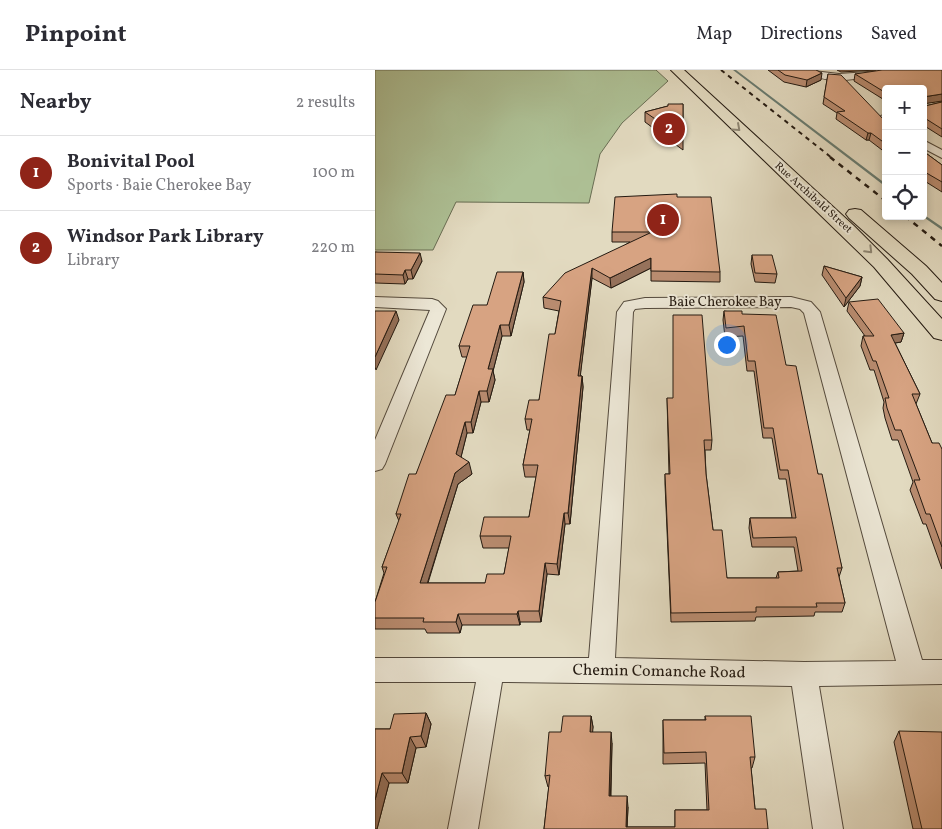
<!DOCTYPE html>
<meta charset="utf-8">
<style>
body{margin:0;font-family:Vollkorn,serif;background:#f7f7f7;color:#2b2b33}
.controls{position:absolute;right:15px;top:15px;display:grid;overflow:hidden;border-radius:5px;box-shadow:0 2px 8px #0003}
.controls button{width:45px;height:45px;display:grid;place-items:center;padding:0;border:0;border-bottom:1px solid #e1e1e2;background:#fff;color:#2b2b33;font:25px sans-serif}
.you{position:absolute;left:351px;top:274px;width:18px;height:18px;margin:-12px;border:4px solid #fff;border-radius:50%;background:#1a73e8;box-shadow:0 0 0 8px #1a73e833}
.badge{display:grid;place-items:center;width:32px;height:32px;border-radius:50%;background:#8f2418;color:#fff;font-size:16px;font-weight:700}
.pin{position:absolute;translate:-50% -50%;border:2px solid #fff;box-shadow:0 1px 5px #0006}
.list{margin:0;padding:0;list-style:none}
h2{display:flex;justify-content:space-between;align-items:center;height:65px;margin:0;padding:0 20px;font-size:21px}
h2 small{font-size:16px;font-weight:400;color:#7c7c81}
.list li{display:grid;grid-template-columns:32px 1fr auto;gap:15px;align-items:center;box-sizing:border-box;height:75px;padding:0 20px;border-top:1px solid #e1e1e2}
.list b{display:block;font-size:19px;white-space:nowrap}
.list p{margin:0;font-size:16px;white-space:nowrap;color:#7c7c81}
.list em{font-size:16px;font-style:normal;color:#7c7c81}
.icon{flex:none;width:28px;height:28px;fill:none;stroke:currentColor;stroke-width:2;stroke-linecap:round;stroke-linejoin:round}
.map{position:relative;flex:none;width:567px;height:759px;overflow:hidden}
header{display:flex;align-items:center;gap:30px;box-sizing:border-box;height:70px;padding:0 25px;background:#fff;border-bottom:1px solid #e1e1e2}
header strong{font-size:24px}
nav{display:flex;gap:28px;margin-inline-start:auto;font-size:18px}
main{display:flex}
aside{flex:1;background:#fff}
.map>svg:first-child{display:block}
.green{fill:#aec196;stroke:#696e54}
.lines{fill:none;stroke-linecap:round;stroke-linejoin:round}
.stream{fill:#687b70;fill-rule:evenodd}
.minor-casing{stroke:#544a3d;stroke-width:2}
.major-casing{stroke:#241a11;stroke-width:2}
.minor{fill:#ece7d6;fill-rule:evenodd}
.major{fill:#e2dac0;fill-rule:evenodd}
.rail-far1{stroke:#241a11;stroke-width:2;stroke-dasharray:4.5 4.5;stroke-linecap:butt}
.rail{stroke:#241a11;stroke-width:2.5;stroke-dasharray:5.5 5.5;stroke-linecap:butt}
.wall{fill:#b98c70;stroke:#241a11}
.shaded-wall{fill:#96725b;stroke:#241a11}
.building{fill:#d7a382;stroke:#241a11}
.oneway{stroke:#8c8471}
.labels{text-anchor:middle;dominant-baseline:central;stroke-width:4;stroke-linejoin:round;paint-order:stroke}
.far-street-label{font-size:11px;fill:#241a11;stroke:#ece7d6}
.street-label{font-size:14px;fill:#241a11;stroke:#ece7d6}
.near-street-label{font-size:16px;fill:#241a11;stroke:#ece7d6}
</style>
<header>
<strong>Pinpoint</strong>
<nav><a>Map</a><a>Directions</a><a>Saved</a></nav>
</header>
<main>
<aside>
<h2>Nearby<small>2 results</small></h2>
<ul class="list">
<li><span class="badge">1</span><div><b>Bonivital Pool</b><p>Sports · Baie Cherokee Bay</p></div><em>100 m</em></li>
<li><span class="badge">2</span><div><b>Windsor Park Library</b><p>Library</p></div><em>220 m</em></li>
</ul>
</aside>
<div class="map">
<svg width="567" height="759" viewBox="0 0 567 759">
<rect width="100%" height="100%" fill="#e2dac0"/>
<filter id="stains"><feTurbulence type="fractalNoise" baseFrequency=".004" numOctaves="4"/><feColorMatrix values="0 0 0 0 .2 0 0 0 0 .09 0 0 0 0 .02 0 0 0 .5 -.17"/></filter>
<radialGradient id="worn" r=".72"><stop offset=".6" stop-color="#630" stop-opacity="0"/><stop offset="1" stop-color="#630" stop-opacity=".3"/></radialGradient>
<!-- green -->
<path class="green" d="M0,0h281l12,11 -46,42 -22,31 -11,49 -133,-1 -23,48h-58z"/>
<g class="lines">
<!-- stream -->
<path class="stream" d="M358,0h3l150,114v3z
M548,144l19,13v3l-20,-14h1z"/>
<defs>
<path id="minor" d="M430,0l34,4 58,-4 -5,3c-25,3 -65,16 -87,-3z
M511,43v7l-4,-1 -1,-3z
M548,70l19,10v8l-19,-10z
M0,227l57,2 6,2 8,8 -61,155 -3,5 -7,2v-31l55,-130 -55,-3z
M416,227l20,5 9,10 102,348h20v24l-123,2 24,143h-30l-21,-143 -290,-4 -24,147h-30l28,-147h-101v-24h214l28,-346 7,-10 21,-4zM416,237l9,2 4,4 92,348 -92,1 -189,-4 18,-346 2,-3 10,-1z"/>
<path id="major" d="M296,0h13l170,156 33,33 55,60v21l-8,-2 -60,-71z
M480,139l6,1 65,56 16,17v18l-7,-2 -23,-25 -63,-56 -3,-4 3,-4z"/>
</defs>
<!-- minor casing -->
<use href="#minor" class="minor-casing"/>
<!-- major casing -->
<use href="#major" class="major-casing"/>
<!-- minor -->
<use href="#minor" class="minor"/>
<!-- major -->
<use href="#major" class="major"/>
<!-- rail-far1 -->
<path class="rail-far1" d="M346,0l111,88"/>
<!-- rail -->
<path class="rail" d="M455,87l56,44
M530,146l37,30"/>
</g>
<!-- wall -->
<path class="wall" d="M393,0h48l5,10 -15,7 -22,-5z
M462,0h39l-35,2z
M567,0v32v-1l-17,2v3l17,-4v35l-19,-12v-36h-37v12l-32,-20 1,-7z
M453,4l58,48v31l-17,-13h-3l-30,-21 1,-6 -14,-9z
M308,34v46l-38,-28v-10l23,-6z
M548,81l19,14v27l-19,-12z
M302,127l43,75v10l-69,-1v-13l-40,20 -19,-10 -12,98h2l1,11 -13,137h-5l-6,51 -12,-1 -6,48h-21v3h-58l-2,8h-33l-2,-4h-50v-27l9,-29 -2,-6 17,-46 -3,-7 20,-40 39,-79 12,-38h-5l-3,-11 28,-41 36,-33 1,10 -13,54h-9l-9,35 2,9 -6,22h-8l-8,31h-6l-6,24 11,17 -14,10 -30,99h57l19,-9 5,-26h-26l-3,-12 49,-19 7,-40h-11l-2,-12 7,-35h-3l-2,-11 14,-19 16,-66 4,-23 -15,-3 -1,-11 87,-55h-18v-10z
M0,182l47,9 -9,18h-5l-3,5 -30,-1z
M377,185l25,19 -2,9 -20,-1 -4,-18z
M449,196l38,11 -2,9 -16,21 -22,-32z
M474,232l55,31 -3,9 -6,1 25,51 -4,10 16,39 10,6v120l-16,-45h-3l-13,-34 3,-8 -15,-42h-6l-7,-22 -2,-10 1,-6 -10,-32h-4l-9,-24 2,-10h2l-18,-25z
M349,241l18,3 44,51 32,109 24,94 -3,9 6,26 -3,9h-27l-1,4 -58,1 -1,4 -84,1 -6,-138v-10h4l-2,-76 45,42 -1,10h-6l1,24 7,56 14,48h49l2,-6 20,-1 -4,-24h-42l-3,-19 1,-10h42l-6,-39h-7l-7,-41h-9l-9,-67h-7l-4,-35 -18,1 -2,-17z
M51,643l5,11 -5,23 -10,1 -8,35h-19l-12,46h-2v-100h15z
M216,646l2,11 -1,5 20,11 -1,53 17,11 -1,20h48v-17h32l-2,-47 -42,1v-44h42v-4l50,41 -3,11h-1l4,41 13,20h-224l5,-43 -1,1 -3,-11 16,-44z
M524,661l43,98h-29l-19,-87z"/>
<!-- shaded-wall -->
<path class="shaded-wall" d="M447,3l-1,7 -15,7 1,-7z
M567,24v7l-19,3v-7z
M493,63h3l-2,7h-3z
M45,183l2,8 -9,18 -2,-9z
M276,188v10l-40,20 -1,-10z
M217,198v10l-13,109 -1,-11z
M30,200l3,9 -3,5 -2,-9z
M148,202l1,10 -13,54 -2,-11z
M487,207l-2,9 -16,21 2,-9z
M21,241l3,9 -23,50 -1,-3v-10z
M125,255l2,11 -9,35 2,9 -6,22 -2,-11 1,-22z
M529,263l-3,9 -12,2 2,-9z
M207,306l1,11 -13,137 -2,-11z
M104,321l2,11 -8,31 -2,-11z
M90,352l2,11 -8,32 -3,-11z
M94,392l3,12 -14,10 -34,110 -4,-11 35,-110z
M189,443l1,11 -6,51 -2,-11z
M170,493l2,11 -6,48 -2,-11z
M143,541l2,11v3l-3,-11z
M83,544l4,11 -2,8 -4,-11z
M51,643l5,11 -5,23 -5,-11z
M216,646l2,11 -1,16 -2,-11z
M236,662l1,11 -2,64 -1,-11z
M35,667l6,11 -8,35 -6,-10z
M7,703l7,10 -12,46h-2v-29z
M252,726l1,11 -1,22h-1z"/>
<!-- building -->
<path class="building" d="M403,0h38l6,3 -15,7 -22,-5z
M507,0h60v24l-19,3 2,9 17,-4v27l-19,-12v-28h-37v4l-31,-19z
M453,4l13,1 45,47v22l-15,-11h-3l-31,-21 8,-1 -21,-14z
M293,34h15v34l-38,-26 23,-6z
M548,81l19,14v17l-19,-11z
M302,124v3h34l9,75 -69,-1v-13l-41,20 -18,-10 -14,108h4l-14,137h-4l-7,51 -12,-1 -6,48h-21l-1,3h-59l-2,8h-33l1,-4h-49v-16l12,-35h-5l19,-53h-5l13,-40h7l30,-79h9l15,-49h-11l14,-41h14l10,-33h26l-14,53h-9l-12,44h5l-6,22h-8l-8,31h-6l-9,32 13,8 -14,11 -35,110h65l2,-9h17l7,-38h-31l4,-19h45l9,-52h-15l9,-46h-7l4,-19h10l10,-66h6l6,-33 -18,-4 22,-24 87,-41h-40l3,-35z
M0,182l45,1 -9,17h-6l-2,5 -28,-1z
M377,185h20l5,19 -22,-1z
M449,196l38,11 -16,21z
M503,229l26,34 -13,2 29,59h-8l20,49h7l3,6v98l-12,-33h-4l-12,-34h6l-19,-50h-6l-8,-22 -2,-10h4l-13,-37h-3l-10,-25h11l-25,-34z
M0,241h21l-21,46z
M349,241h18v3l34,1 10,50 10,1 22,108h4l20,94h-5l8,35h-29l1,4h-61v5l-85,1 -6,-139h5l-3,-76h6v-83h29l10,125h-8l2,34 7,56h9l5,48h52l-1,-6 24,-1 -6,-34 -43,1 -3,-20h46l-8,-48h-8l-7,-42h-9l-9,-67h-7l-4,-35 -18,2z
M51,643l-5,23 -11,1 -8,36h-20l-7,27v-71h15l4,-15z
M188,646h28l-1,16h21l-2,64h18l-1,31h49v-17h34l-3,-58 -42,1 -1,-33h43l-1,-4h46l4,41h-5l5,52h11l2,20h-224l6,-54 -5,1 4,-44h12z
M524,661l43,1v97h-20z"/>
<!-- one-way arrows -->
<defs><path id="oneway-chevron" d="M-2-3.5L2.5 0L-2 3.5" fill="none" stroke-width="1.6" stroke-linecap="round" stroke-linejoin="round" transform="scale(1.25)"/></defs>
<g class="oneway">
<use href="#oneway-chevron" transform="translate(362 58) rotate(42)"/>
<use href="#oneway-chevron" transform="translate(494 180) rotate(45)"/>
</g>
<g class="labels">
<!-- far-street labels -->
<g class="far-street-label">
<text transform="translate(438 128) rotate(42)">Rue Archibald Street</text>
</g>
<!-- street labels -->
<g class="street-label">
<text x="350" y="232">Baie Cherokee Bay</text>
</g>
<!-- near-street labels -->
<g class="near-street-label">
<text transform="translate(284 602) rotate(1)">Chemin Comanche Road</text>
</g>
</g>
<rect width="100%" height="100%" filter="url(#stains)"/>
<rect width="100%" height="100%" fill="url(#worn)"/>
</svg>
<div class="controls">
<button>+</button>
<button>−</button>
<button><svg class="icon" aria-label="locate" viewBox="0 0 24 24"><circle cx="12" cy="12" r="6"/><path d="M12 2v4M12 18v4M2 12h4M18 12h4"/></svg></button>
</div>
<div class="you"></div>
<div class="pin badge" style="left:288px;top:150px">1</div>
<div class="pin badge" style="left:294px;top:59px">2</div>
</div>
</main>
